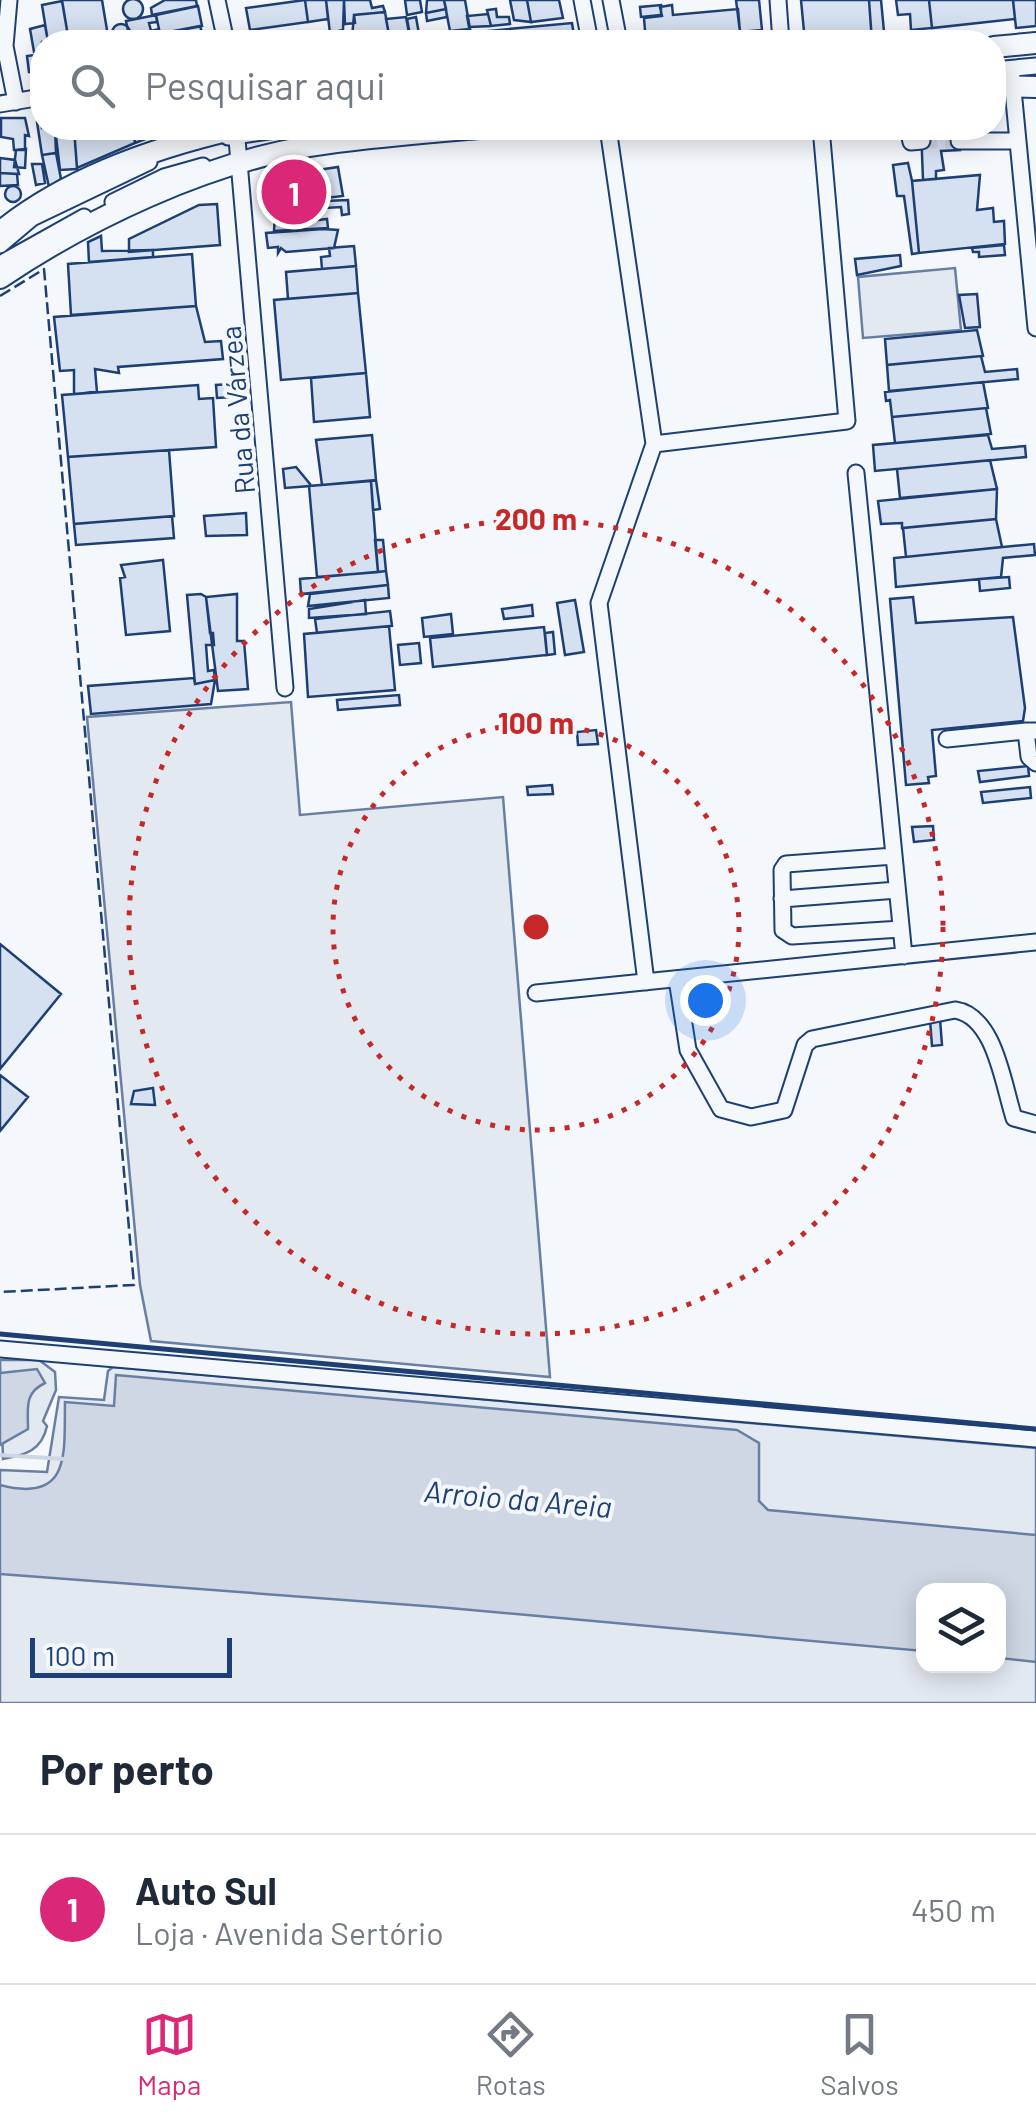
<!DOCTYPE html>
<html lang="pt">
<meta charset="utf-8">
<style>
body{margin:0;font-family:Barlow,sans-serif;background:#f6f6f7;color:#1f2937}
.controls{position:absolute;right:30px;bottom:30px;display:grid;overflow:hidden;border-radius:20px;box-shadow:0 5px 25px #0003}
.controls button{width:90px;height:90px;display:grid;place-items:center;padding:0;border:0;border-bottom:2px solid #e0e1e3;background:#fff;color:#1f2937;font:50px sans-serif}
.scale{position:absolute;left:30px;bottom:25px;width:202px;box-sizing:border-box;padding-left:10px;border:5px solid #1d3f73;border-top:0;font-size:28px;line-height:35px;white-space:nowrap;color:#1d3f73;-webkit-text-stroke:8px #f4f7fb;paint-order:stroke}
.you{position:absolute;left:705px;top:1000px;width:35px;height:35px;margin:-25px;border:8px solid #fff;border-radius:50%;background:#1a73e8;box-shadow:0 0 0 15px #1a73e833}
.badge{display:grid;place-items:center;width:65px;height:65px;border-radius:50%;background:#db2777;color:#fff;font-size:32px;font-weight:700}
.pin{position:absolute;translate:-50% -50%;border:5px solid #fff;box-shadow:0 2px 10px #0006}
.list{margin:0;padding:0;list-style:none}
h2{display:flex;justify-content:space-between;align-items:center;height:130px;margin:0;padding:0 40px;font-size:42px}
h2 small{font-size:32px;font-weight:400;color:#747a83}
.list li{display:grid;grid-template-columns:65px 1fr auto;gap:30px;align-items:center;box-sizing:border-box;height:150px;padding:0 40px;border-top:2px solid #e0e1e3}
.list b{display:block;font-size:38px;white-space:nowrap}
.list p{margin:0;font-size:32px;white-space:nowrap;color:#747a83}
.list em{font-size:32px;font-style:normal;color:#747a83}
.icon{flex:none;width:55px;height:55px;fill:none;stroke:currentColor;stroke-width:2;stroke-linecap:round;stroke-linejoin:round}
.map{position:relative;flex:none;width:1036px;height:1703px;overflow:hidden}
.search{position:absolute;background:#fff;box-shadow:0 5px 25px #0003;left:30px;right:30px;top:30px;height:110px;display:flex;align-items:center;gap:25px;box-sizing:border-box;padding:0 35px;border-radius:40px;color:#747a83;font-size:38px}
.sheet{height:280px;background:#fff}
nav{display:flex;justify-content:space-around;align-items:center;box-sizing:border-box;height:140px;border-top:2px solid #e0e1e3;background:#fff;font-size:28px;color:#747a83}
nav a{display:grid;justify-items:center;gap:5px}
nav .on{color:#db2777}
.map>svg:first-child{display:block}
.green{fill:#e3e9f0;stroke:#687fa3;stroke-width:2.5;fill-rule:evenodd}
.water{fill:#cfd7e4;stroke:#687fa3;stroke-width:2.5}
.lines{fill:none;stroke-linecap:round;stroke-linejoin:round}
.stream{stroke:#cfd7e4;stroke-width:4}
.building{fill:#d5e0f0;stroke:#1d3f73;stroke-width:2.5}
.minor-tunnel{stroke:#c9d2e0;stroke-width:15;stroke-dasharray:15 8;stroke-linecap:butt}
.minor-casing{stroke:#1d3f73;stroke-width:19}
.major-casing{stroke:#1d3f73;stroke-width:24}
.minor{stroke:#f4f7fb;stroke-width:15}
.major{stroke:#f4f7fb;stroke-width:20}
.fence{stroke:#1d3f73;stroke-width:2.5;stroke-dasharray:12 5;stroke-linecap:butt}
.wall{stroke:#1d3f73;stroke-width:5}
.ring{fill:none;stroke:#c62828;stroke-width:5;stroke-dasharray:5 10}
.labels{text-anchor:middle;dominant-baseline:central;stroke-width:8;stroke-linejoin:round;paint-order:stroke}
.street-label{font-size:28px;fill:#1d3f73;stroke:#f4f7fb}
.water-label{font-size:30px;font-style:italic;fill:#1d3f73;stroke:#f4f7fb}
.centre{fill:#c62828;stroke:#f4f7fb;stroke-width:5}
.ring-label{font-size:30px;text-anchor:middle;font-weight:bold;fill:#c62828;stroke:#f4f7fb;stroke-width:8;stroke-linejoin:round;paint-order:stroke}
</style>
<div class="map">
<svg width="1036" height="1703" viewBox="0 0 1036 1703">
<rect width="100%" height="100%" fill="#f4f7fb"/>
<!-- green -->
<path class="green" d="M955,268l6,62 -98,8 -5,-61z
M291,702l9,113 203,-18 47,580 -399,-36 -11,-56 -53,-568z
M0,1360h39l16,12 1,18 -13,31 4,5c-5,24 -21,29 -44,33z
M113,1367l923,81v255h-1036v-233l47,2 12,-75 45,3 4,-29zM924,1590h74v76h-74z"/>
<!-- water -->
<path class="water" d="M37,1369l8,14c-21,10 -17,25 -17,46l-28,16v-72z
M116,1375l621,55 22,13v58l9,9 268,25v127l-37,-4 -1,-68h-74l-1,61 -485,-44 -438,-33v-89c72,19 64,-33 65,-83l49,4z"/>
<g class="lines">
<!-- stream -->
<path class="stream" d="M0,1455l65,4"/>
</g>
<!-- building -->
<path class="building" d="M123 9a10 10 0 1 1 20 0a10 10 0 1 1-20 0Z
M62,0h40l7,42h-40z
M165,0h31l1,6 -45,9 -1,-7z
M305,0h21l2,19 -20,3z
M305,0l3,22 -58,8 -4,-22z
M326,0h18l-1,30 -13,3z
M344,0h26l2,8 11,-2 2,6 -31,3 1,8 -10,1z
M405,0h15l2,12 -15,3z
M427,0h17l2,9 -20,4z
M444,0h21l5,29 -20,2z
M510,0h17l4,22 -17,-2z
M527,0h32l4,18 -32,4z
M736,0h23l3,30 -22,2z
M801,0h68l3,41 -67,1z
M869,0h12l4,42h-13z
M896,0h33l3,28 -21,2 -1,-16 -12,1z
M929,0h84l2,19 -83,9z
M1013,0h23v26l-20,2z
M62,1l7,41h-21l-6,-37z
M661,5v10l-20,2 -1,-10z
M672,5l1,10 65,-6 2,23 22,-2 1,12h-117l-2,-24 18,-2 -2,-9z
M198,6l4,20 -42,8 -4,-19z
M446,9l1,8 -20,4 -1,-8z
M496,9l1,8h12l1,7 -19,2 -4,-16z
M385,12l4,23 -37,3 2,-23z
M488,14l3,12 -22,1 -2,-11z
M156,15l1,7 -8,1 2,8 8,-2 1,5 -30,6 -4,-19z
M416,17l3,17 -9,1 -3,-16z
M386,19l20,-2 3,16 -20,2z
M572,23l3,19h-159l-1,-4z
M112 33a9 9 0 1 1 18 0a9 9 0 1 1-18 0Z
M45,25l3,17h-6v8l-8,2 -4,-23z
M200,26l5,16h-34l-2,-10z
M42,54v19l-13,-1 -2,-16z
M1,118h24l4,18 -4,-1v15h-11l-1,-11 -12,-2z
M42,121v7h13l1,25 -14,2 -5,-33z
M55,128h19l3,41 -17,1z
M74,128h59l2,15 -58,25z
M133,128h22l1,7 -21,8z
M921,128h37l2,22 -19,1 3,19 -8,1v8l-13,1z
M26,149l-1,19 -11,-1 2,-17z
M56,153l5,26 -12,8 -7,-32z
M0,158l15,2 4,14 -19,-1z
M908,163l4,18 7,72 -7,1 -8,-58h-7l-4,-31z
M32,164h10l3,19 -9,2z
M338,167l5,29 -61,7 -4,-27z
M0,173l17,1 1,11 -18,1z
M980,175l-3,35 16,-2 1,14 10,-1 1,23 -86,9 -7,-72z
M5 194a8 8 0 1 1 16 0a8 8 0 1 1-16 0Z
M348,200l1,14 -7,1 -1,-8 -16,1v-7z
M217,204l3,41 -91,7v-13l70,-34z
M296,212l14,9 17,-2 1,9 -54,3 1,-17z
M323,229l15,1 -4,18 -48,4 -5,-4 -3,5v-6l-10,1 -2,-15z
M101,236l1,15 51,-1v7l-64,5 -1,-20z
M1004,245l1,10 -26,2v-5h-6l-1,-4z
M354,246l2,20 -34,3 -1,-12 9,-1 -1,-8z
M192,254l4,52 -125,9 -3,-51z
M900,255l1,11 -44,9 -2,-16z
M356,266l2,27 -70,6 -2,-27z
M358,293l8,80 -85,7 -7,-80z
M977,294l3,33 -15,1 -6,-33z
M196,306l9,36 16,-1 2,18 -105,8 1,6 -24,-4 2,23 -23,2v-24l-14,1 -6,-54z
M977,330l6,26 -96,9 -2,-26z
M981,356l4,16 32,-3 1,10 -129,12 -2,-26z
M366,373l4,44 -56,5 -3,-44z
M983,382l5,26 -96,9 -2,-17 -4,1 -1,-9z
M231,384l1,13 -15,1 -1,-13z
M198,385l1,14 14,-1 3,49 -148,10 -6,-62z
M986,408l5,26 -96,9 -3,-26z
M372,435l4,45 -54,5 -6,-45z
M988,435l4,14 33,-3 1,11 -151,14 -2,-26z
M169,450l5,66 -100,8 -6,-67z
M990,460l7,29 -97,9 -3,-29z
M296,467l14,17v2l-25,2 -2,-19z
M376,480l4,29 -7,1 -2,-29z
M371,481l7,91 -61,5 -8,-91z
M997,489l-1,30 -94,9v-5l-21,1 -3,-23z
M246,513l1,22 -41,1 -2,-20z
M172,516l2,22 -98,7 -2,-21z
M996,519l6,28 -96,10 -3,-29z
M375,540h8l3,31 -8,1z
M1034,544l1,11 -32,3 -2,19 -105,10 -2,-29z
M163,560l7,71 -44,4 -6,-57 5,-1 -4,-12z
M386,571l2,14 -87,9 -1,-15z
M1009,577l1,11 -30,3 -1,-12z
M388,585l1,13 -81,8 2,-12z
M201,594l5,3 4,36h3l1,12h-8l2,26 6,-1 1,10 -20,4 -8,-89z
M237,594v47h7l4,48 -30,2 -12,-94z
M913,597l3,26 97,-6 12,91 -2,13 -91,9 4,46 -8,1 1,6 -23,2 -16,-186z
M365,600l1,14 -57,4v-9z
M575,600l9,52 -19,3 -8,-52z
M532,605l1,11 -29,3 -2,-10z
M390,611l2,15 -75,7 -2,-14z
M451,614l2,20 -29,3 -2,-19z
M389,626l6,64 -87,7 -4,-63z
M544,627l3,28 -114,12 -3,-29z
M553,632l2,22 -8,1 -2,-22z
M419,643l2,20 -21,2 -2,-20z
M194,678l1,6 20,-4 -4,24 -120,10 -3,-28z
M399,695l1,10 -62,5 -1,-10z
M596,730l2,14 -20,1 -1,-13z
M1028,766l1,10 -49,6 -2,-11z
M552,785l1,9 -25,1 -1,-8z
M1030,787l1,11 -48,5 -2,-11z
M933,826l1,14 -20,2 -2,-15z
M0,944l61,50 -61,75z
M940,1019l2,26 -10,1 -2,-26z
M0,1075l28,22 -28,34z
M153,1088l2,17 -24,-1 3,-13z"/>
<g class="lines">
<!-- minor-tunnel -->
<path class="minor-tunnel" d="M922,141h37"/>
<defs>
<path id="minor" d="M9,0l-4,46 11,56
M217,0l9,42
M582,0l8,42
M611,0l8,42
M778,0l3,42
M1011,69l25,259
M994,70l42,-4
M0,104l42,-7
M236,128l49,560
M608,128l46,316
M908,128l3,14 11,-1
M228,137l61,-9
M959,141h59
M113,202l51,-25 39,-11
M0,245l32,-27 117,-56
M0,264l84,-47
M856,473l48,483
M1036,731h-10l3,26 7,6
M947,739l79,-8
M894,856l-108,8 -4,6 1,60 9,6 109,-7
M782,899l115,-9
M677,979l11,71 33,59 30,8 33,-7 21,-65 7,-6 143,-29c40,6 48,74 59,108l22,6
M646,982l-47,-379 55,-159 193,-23 -26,-293
M536,993l500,-51
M0,1349l1036,90"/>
<path id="major" d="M994,47l42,-4
M994,86l42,1
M0,232c66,-54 156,-85 239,-104
M0,278c89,-60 204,-114 310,-132 56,-9 113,-13 169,-18"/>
</defs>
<!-- minor casing -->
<use href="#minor" class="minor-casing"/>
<!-- major casing -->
<use href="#major" class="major-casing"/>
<!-- minor -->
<use href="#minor" class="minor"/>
<!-- major -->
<use href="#major" class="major"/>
<!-- fence -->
<path class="fence" d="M0,296l44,-27 90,1016 -134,7"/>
<!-- wall -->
<path class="wall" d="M0,1334l1036,95"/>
</g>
<!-- distance rings -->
<g class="ring">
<circle cx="536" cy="927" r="203"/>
<circle cx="536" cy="927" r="407"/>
</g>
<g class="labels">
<!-- street labels -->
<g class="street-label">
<text transform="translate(237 410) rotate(-95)">Rua da Várzea</text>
</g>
<!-- water labels -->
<g class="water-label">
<text transform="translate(518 1498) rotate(5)">Arroio da Areia</text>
</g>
</g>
<circle cx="536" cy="927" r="15" class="centre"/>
<g class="ring-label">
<text x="536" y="530">200 m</text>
<text x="536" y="734">100 m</text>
</g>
</svg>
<div class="controls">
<button><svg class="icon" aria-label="layers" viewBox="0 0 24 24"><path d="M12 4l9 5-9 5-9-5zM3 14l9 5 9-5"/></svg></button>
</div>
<div class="scale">100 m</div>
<div class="you"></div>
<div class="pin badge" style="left:294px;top:192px">1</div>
<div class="search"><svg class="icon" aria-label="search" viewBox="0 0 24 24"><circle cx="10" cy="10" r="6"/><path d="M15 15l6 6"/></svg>Pesquisar aqui</div>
</div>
<section class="sheet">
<h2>Por perto<small></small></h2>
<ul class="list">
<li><span class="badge">1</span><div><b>Auto Sul</b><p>Loja · Avenida Sertório</p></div><em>450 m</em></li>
</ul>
</section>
<nav>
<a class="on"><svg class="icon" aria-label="map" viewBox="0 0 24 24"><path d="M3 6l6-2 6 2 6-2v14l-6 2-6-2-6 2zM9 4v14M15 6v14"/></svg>Mapa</a>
<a><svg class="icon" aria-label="directions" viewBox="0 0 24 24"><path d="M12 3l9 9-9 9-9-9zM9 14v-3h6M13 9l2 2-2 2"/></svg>Rotas</a>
<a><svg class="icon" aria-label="saved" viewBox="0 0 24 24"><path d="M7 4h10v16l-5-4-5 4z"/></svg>Salvos</a>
</nav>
